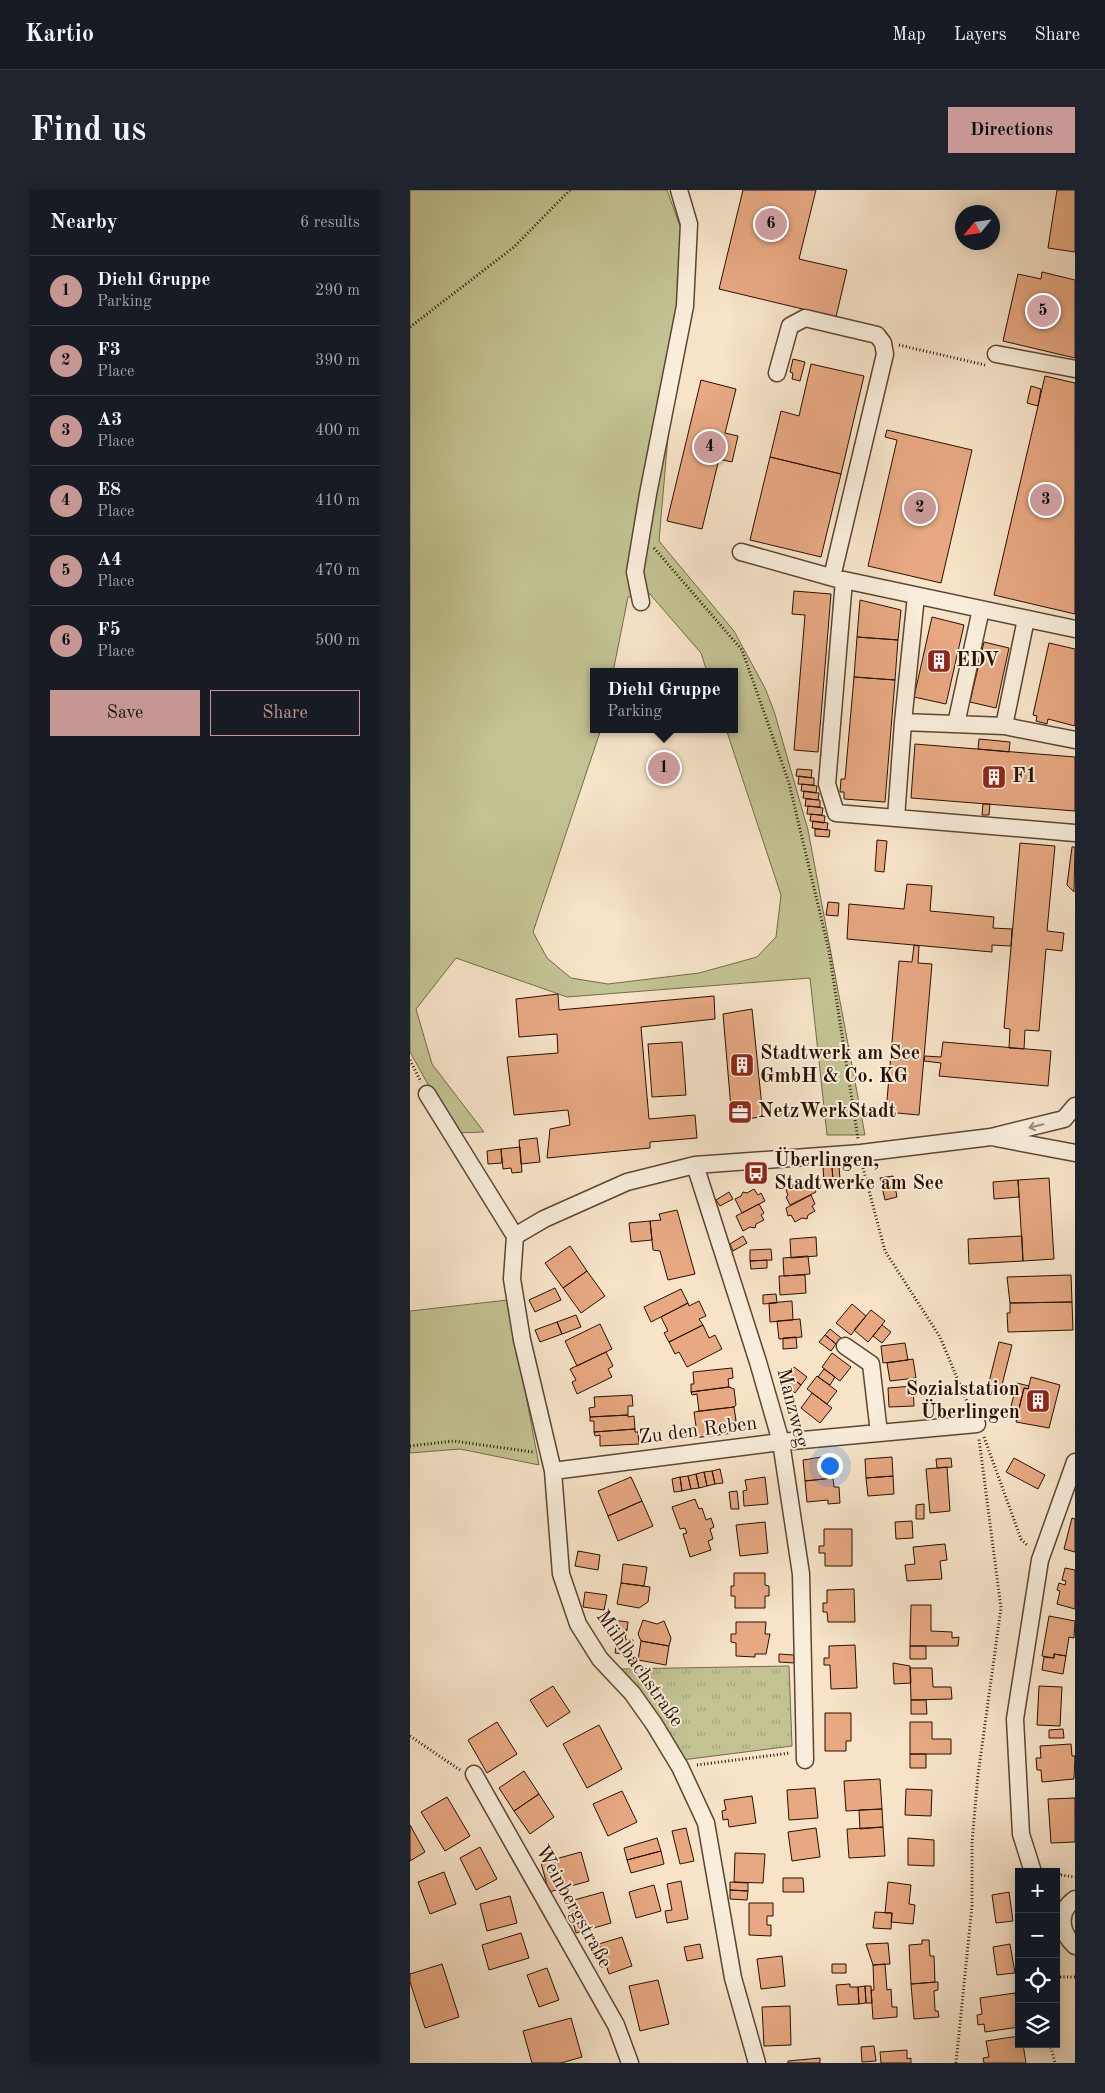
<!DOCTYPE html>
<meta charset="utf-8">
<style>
body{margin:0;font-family:"Old Standard TT",serif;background:#20242c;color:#f1f3f6}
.controls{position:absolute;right:15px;bottom:15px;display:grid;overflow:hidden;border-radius:0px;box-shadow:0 2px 12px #0003}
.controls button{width:45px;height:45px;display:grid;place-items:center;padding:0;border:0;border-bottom:1px solid #363941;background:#171b24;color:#f1f3f6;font:25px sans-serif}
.compass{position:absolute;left:545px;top:15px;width:45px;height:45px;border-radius:50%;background:#171b24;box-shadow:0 2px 12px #0003;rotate:241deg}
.you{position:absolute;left:419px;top:1275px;width:18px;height:18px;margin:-12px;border:4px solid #fff;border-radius:50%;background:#1a73e8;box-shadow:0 0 0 8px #1a73e833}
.badge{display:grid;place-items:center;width:32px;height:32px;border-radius:50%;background:#c59692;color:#111;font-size:16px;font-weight:700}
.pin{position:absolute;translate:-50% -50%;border:2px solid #fff;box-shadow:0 1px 5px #0006}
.popup{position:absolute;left:180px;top:478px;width:148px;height:65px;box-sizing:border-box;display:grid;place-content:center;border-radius:0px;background:#171b24;filter:drop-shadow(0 1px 4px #0005);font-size:16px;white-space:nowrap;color:#9ea1a6}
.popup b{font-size:19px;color:#f1f3f6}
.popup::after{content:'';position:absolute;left:50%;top:100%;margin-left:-10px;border:10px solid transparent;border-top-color:#171b24}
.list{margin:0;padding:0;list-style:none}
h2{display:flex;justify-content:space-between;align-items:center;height:65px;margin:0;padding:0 20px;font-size:21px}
h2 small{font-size:16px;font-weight:400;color:#9ea1a6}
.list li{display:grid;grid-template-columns:32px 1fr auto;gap:15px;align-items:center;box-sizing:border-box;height:70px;padding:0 20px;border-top:1px solid #363941}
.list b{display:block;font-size:19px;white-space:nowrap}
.list p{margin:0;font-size:16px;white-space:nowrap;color:#9ea1a6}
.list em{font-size:16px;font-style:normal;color:#9ea1a6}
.actions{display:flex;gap:10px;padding:15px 20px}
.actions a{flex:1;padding:11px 0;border:1px solid #c59692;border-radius:0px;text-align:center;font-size:18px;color:#c59692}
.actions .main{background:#c59692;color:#111}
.icon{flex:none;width:28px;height:28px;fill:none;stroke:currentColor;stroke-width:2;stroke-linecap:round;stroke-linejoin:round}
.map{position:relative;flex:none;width:665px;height:1873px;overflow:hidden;border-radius:0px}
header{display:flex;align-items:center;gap:30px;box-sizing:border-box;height:70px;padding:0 25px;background:#171b24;border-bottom:1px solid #363941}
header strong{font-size:24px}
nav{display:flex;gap:28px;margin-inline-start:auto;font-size:18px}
.intro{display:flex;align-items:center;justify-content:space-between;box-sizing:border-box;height:120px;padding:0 30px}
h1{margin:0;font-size:35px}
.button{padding:12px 22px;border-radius:0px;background:#c59692;color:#111;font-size:18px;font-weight:700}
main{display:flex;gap:30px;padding:0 30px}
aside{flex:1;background:#171b24;border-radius:0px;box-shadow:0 2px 12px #0003}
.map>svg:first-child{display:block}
.grass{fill:#c2c292;stroke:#766a49;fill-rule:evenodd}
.park{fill:url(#park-tufts);stroke:#766a49}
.building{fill:#e7a882;stroke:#291100}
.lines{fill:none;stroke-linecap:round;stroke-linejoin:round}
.minor-casing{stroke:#5c4632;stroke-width:19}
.path{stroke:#291100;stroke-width:3;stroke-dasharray:1 2.5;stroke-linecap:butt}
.minor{stroke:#f9eddb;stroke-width:16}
.oneway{stroke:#9b8a78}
.labels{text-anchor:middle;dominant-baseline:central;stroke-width:4;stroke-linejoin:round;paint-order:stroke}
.poi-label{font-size:20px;font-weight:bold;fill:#291100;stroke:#f9eddb;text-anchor:start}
.street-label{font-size:20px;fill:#291100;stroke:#f9eddb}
</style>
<header>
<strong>Kartio</strong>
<nav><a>Map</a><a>Layers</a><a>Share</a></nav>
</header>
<div class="intro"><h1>Find us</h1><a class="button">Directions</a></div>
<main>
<aside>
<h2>Nearby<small>6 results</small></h2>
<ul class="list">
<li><span class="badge">1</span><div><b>Diehl Gruppe</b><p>Parking</p></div><em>290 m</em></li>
<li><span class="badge">2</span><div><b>F3</b><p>Place</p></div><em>390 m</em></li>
<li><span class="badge">3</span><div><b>A3</b><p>Place</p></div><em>400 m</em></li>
<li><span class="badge">4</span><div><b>E8</b><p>Place</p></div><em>410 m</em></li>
<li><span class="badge">5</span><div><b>A4</b><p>Place</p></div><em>470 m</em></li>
<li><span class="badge">6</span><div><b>F5</b><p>Place</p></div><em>500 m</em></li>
</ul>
<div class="actions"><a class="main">Save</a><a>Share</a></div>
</aside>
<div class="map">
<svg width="665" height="1873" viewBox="0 0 665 1873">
<defs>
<pattern id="park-tufts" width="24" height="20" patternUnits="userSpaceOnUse" patternTransform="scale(1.25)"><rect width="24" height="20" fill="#c2c292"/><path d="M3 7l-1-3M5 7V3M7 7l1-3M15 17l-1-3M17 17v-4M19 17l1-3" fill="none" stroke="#a7a67c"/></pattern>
</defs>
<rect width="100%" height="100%" fill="#f6e3c8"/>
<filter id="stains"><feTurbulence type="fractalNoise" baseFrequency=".004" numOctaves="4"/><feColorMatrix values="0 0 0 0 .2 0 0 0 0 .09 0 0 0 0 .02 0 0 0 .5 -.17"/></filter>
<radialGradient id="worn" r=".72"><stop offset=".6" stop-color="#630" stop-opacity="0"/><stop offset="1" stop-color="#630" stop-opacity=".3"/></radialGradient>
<!-- grass -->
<path class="grass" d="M0,0h257l18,50 -26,301 75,90 31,57 9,23 34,119 57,305h-38l-17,-157 -243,19 -111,-39 -40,51 16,55 52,68 -29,1 -45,-81zM239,403l52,60 6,19h27v57h-8l55,166 -5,42 -19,20 -58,16 -91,11 -37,-6 -24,-20 -14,-26 68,-203h-7v-57h19l15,-75z
M98,1110l31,165 -79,-16 -50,4v-142z"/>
<!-- park -->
<path class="park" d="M379,1476l3,80 -110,14 -63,-91z"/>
<!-- building -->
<path class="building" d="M333,0h73l-17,69 48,11 -11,47 -117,-28z
M647,0h18v62l-27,-4z
M632,82l33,8v78l-72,-17 15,-67 23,5z
M383,169l12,3 -5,19 -8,-2 1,-6 -3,-1z
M401,174l53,12 -23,98 -71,-17 11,-46 18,5z
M635,186l30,7v231l-81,-19z
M291,190l35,9 -11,44 13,3 -6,26 -13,-3 -17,70 -35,-8z
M621,196l10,3 -3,17 -11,-3z
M477,240l85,20 -31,133 -73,-17 29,-126 -12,-3z
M360,267l71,17 -20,83 -71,-17z
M384,401l37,3 -13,158 -24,-2 11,-135 -13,-1z
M450,410l41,10 -3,30 -41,-3z
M522,427l32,8 -18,79 -32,-7z
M447,447l41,3 -3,40 -41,-3z
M574,452l25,6 -13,60 -26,-6z
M639,453l26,6v77l-27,-7 -1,5 -11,-3 1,-5 -4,-1z
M444,487l41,3 -10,122 -41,-3v-7h-4l1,-13h4z
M569,549l31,3 -1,10 -31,-3z
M505,554l160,13v54l-164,-13z
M387,579l15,1 -1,8 -15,-2z
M389,586l15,2v7l-16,-1z
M392,594l15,2 -1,7 -15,-2z
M394,601l15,2 -1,7 -15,-2z
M396,609l14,1v7l-15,-1z
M573,614h7l-1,11h-7z
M398,616l15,2 -1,7 -15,-1z
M401,624l14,2 -1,7 -14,-2z
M403,631l15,2 -1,7 -15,-2z
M405,639l15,1 -1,7 -14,-1z
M467,650l10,1 -3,31 -9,-1z
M610,653l35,3 -8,85 17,2 -2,18 -16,-2 -7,82 -14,-1 -1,19 -15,-1 1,-19 -6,-1z
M662,657h3l-1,45 -7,-7z
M497,694l25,2 -2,25 64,6 -1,11 19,1 -1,17 -19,-1v7l-145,-13 2,-35 55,5z
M418,712l11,1 -1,13 -12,-1z
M504,755l5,1 -1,17 14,1 -13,151 -33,-3 13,-151 13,1z
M148,804l1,16 155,-14 1,23 -74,8 8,92 46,-4 2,23 -47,4v6l-103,10 3,-29 20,-4 -2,-15 -54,5 -7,-58 51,-4 -1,-19 -38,3 -3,-38z
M342,819l11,108 -31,3 -9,-106z
M272,852l4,53 -34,2 -4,-53z
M533,852l108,9 -3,35 -109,-10 2,-13 -17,-2 1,-5 16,1z
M127,948l3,24 -19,2 -2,-24z
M110,957l2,25 -10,1 -1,-5 -8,1 -2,-20z
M91,959l1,14 -14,1 -1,-13z
M429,976l1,13 -7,1 -1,-13z
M413,977h9l1,13 -9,1z
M483,986l4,21 -12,3 -5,-22z
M639,988l5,81 -31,2 -5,-81z
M395,990l4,6 3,-2 4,8 -26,13 -4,-8 2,-2 -2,-5 7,-3 1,-4 5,1z
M608,990l1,17 -25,2 -1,-17z
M344,999l4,6 3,-2 4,8 -23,12 -7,-14 6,-3 2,-4 4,1z
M319,1002l4,7 -13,7 -4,-6z
M401,1005l4,9 -3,2 3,5 -7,4 -1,4 -5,-1 -7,4 -4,-7 -3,1 -2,-8z
M349,1014l5,9 -3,2 3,5 -8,4 -1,4 -5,-1 -7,4 -7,-15z
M267,1020l18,64 -27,6 -8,-29 -7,-1 -3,-29 11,-1 -2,-6z
M240,1031l2,19 -21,2 -2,-19z
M333,1046l4,7 -14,8 -3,-7z
M612,1046l1,25 -54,3 -1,-25z
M406,1047l1,19 -26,2 -1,-19z
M160,1056l17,25 -24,17 -18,-25z
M361,1059l1,11 -22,1v-11z
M398,1066l2,18 -26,2 -1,-18z
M357,1070v8l-16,1 -1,-8z
M177,1081l18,25 -24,17 -18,-25z
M395,1085l1,18 -26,2 -1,-19z
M661,1085l1,27 -62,1 -3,-26z
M145,1098l6,12 -26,12 -6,-12z
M271,1099l7,14 -37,19 -7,-15z
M366,1104l1,9 -14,1v-9z
M289,1111l7,15 -7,3 4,6 -34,17 -5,-9 4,-2 -7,-14 27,-14 1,3z
M382,1111l1,19 -23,2 -1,-19z
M662,1112l1,28 -65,2 -1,-19h3v-10z
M442,1114l14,12 -15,19 -15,-12z
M461,1120l14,11 -17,21 -14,-12z
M166,1125l5,12 -19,7 -5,-12z
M390,1129l2,18 -23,2 -2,-18z
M147,1132l5,12 -22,8 -5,-12z
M190,1134l12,25 -35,17 -12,-25z
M293,1135l6,13 6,-3 7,14 -35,18 -8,-15 -4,2 -6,-12z
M472,1135l9,7 -9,11 -9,-7z
M420,1139l11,9 -5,6 -11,-9z
M415,1145l11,9 -5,7 -12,-9z
M386,1147l1,11 -14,1v-11z
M589,1152l13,3 -11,44 -13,-3z
M495,1153l3,17 -25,3 -2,-17z
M196,1162l7,14 -5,3 4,8 -35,17 -5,-12 4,-2 -6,-11z
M422,1163l19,14 -11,14 -18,-14z
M503,1169l3,19 -26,3 -3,-18z
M384,1177l13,10 -6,8 -12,-9z
M322,1178l1,10 -5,1 1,8 -38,5v-8h3l-1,-12z
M414,1179l11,8 -5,8 -12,-8z
M379,1186l12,9 -6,8 -12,-9z
M407,1186l20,15 -10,13 -20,-15z
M621,1187l29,8 -11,43 -33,-6 8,-34 4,1z
M607,1193l12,3 -1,3 -4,-1 -6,24 -8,-2z
M503,1196l1,20 -25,1 -1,-19z
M319,1197l5,2 2,16 -2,2 -35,4 -2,-17 -5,1 -1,-3z
M402,1203l20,15 -12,15 -19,-15z
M222,1205l1,11h-5v9l-38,2 -1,-9 6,-1 -1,-10z
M324,1217l2,14 -5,1 2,11 -39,5 -2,-12h4l-2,-14z
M218,1225v2l6,-1 1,13 -41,3v-11h-4v-4z
M225,1239v3h3l1,12 -39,2v-11l-5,1 -1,-4z
M424,1265l2,15h-3v8l-28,3 -2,-21z
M482,1267l1,19 -27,2 -1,-19z
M541,1268l1,9 -15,1 -1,-9z
M604,1268l31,17 -7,14 -32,-17z
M537,1277l3,44 -20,2 -4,-44z
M310,1279l3,14 -8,1 -3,-13z
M302,1281l3,13 -8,2 -3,-14z
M294,1282l3,14 -8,2 -3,-14z
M286,1284l3,14 -8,1 -3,-13z
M278,1286l3,13 -9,2 -2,-14z
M483,1286l1,18 -26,2 -2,-18z
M221,1287l11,24 -34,15 -10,-25z
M270,1287l2,14 -8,1 -2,-13z
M355,1287l3,27 -24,2 -1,-15 4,-1 -2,-10z
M423,1288l1,9h5l1,16 -12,1v-4l-21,2 -2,-21z
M327,1301l2,18h-8l-2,-17z
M285,1309l4,10 3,-1 4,12 5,-2 3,9 -4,2 3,10 -5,2 3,9 -21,7 -7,-23 4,-1 -2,-5 -5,1 -8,-22z
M232,1311l11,25 -35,15 -10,-25z
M514,1314v15h-8v-14z
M662,1328l3,1v33l-11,-3z
M502,1331l1,17 -17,1 -1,-17z
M355,1332l3,31 -28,3 -4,-31z
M414,1339h28v37h-27v-13h-6v-7h5z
M535,1354l2,16 -7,1 2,18 -35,2 -2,-16 10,-1 -2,-17z
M168,1361l22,4 -2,15 -23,-4z
M213,1374l24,3 -3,19 -23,-3z
M655,1378l10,2v39l-18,-5 3,-13 -3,-1 2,-7 6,2 1,-4 -4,-1z
M324,1383h31v12l4,1v10h-4v12h-30v-12h-4v-10h3z
M211,1393l29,4 -2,15 -9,6 -22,-4z
M444,1399l1,33h-27l-1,-10h-4v-9h4v-13z
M175,1402l22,3 -3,15 -21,-3z
M501,1415h20v26l21,1v6l7,-1 -1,9h-48z
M639,1426l26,5 -1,17 -5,-1 -3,19 -12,-2v4l-12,-2z
M203,1430l15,2 -1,8 -16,-2z
M233,1430l14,4 7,-3 7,17 -2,8 -28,-5 -3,-7z
M326,1432h30l-1,12h5l-4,20h-11v3l-19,-1v-13l-5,-1v-8h5z
M201,1438l16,2 -2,9 -15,-2z
M208,1448l15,2 -1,8 -16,-2z
M231,1451l28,5 -3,19 -28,-5z
M445,1455l2,43 -26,1 -1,-24h-6v-7h5v-12z
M206,1456l16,2 -1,7 -16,-2z
M500,1456h16v13h-16z
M369,1464l15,1v8l-15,-1z
M644,1464l12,2 -3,18 -21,-4 2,-13 10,1z
M483,1473l17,3 1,17 -17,1z
M500,1478h22l1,19h18l1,12 -41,1z
M143,1496l17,26 -23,15 -17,-27z
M629,1496l23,1 -2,39 -23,-1z
M501,1510h15l1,14h-16z
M415,1523h26v28h-5v10h-21z
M87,1532l20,32 -30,19 -19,-33z
M500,1532h22v17h19v15h-41z
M189,1535l23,44 -35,19 -24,-44z
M653,1539l1,9h-15v-8z
M661,1554l1,12h3l-1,23 -32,3 -1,-12h-4l-1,-12h5l-1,-12z
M500,1564h16v14h-16z
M114,1581l15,23 -25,17 -15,-23z
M470,1589l2,30 -36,2 -2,-30z
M405,1598l3,30 -29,2 -2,-30z
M496,1599l26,1 -1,26 -26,-1z
M212,1601l15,31 -29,14 -15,-32z
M129,1604l15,23 -24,17 -16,-23z
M342,1606l4,27 -27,4 -1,-8 -5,1 -1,-9 4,-1 -2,-10z
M37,1607l23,39 -25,15 -24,-39z
M665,1608v44l-24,1 -3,-44z
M472,1619l1,18 -23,2 -1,-19z
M0,1635l15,27 -15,9z
M473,1637l2,29 -36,2 -2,-29z
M276,1638l8,33 -14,3 -8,-33z
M406,1638l4,29 -28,4 -4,-29z
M247,1648l4,13 -34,9 -3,-12z
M498,1648l26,2v26l-26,-1z
M70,1657l17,32 -21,11 -16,-32z
M251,1661l3,13 -33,9 -4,-13z
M171,1662l8,29 -40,11 -8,-29z
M325,1663l30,1 -2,29 -29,-1z
M34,1682l12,32 -26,10 -12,-32z
M373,1688h20l1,14h-21z
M271,1691l7,38 -21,4 -2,-12 7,-1 -5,-26z
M320,1692l18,1v8l-18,-1z
M478,1692l23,3 -2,19 6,1 -2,19 -22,-2 1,-9h-7z
M244,1695l7,26 -25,7 -7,-26z
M320,1700l18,1 -1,9 -17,-1z
M193,1702l8,31 -35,10 -9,-31z
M599,1702l4,29 -17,2 -4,-28z
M100,1706l7,27 -30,8 -7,-27z
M339,1713h24v13h-6v9h4v11l-22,-1z
M465,1722l17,1 -1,16 -18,-1z
M111,1743l8,25 -40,12 -7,-25z
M212,1747l10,29 -23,8 -10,-30z
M512,1750h7l1,16h4l1,26 -24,2 -2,-39 13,-1z
M478,1753l2,21 -17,1 -7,-21z
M290,1754l3,14 -16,3 -3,-14z
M600,1754l5,29 -18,2 -4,-28z
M372,1766l3,30 -24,3 -4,-30z
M32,1774l17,53 -34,11 -15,-46v-8z
M422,1774h14v9h-14z
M475,1774l2,26 4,-1 1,18h5v10l-24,2 -2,-29h3l-1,-25z
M137,1778l12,32 -20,7 -12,-32z
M248,1790l11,44 -29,7 -11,-45z
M528,1792v8l-4,1 1,20h3l1,6 -25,2 -3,-35z
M440,1794v3h8l1,17 -21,1 -2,-20z
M455,1796l1,17 -7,1 -1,-17z
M455,1796h6l1,17h-6z
M605,1803l4,34 -34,5 -1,-8 -6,1 -1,-10 5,-1 -2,-16z
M380,1816l1,39 -27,1 -2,-39z
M161,1828l11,39 -21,6h-29l-9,-32z
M609,1846v8h4l3,19h-42l-1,-5 6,-1 -3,-16z
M464,1856l2,15 -14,1 -1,-15z
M497,1860v9l4,-1v5h-30l-1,-11z
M410,1868v5h-32v-2z"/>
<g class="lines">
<defs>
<path id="minor" d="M586,164l79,15
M367,183l13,-47 15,-8 72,17 6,8 2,11 -53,223
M331,362l100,28
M231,412l-6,-30 13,-78 37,-188 4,-82 -10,-34
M493,532l13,-126
M546,534l25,-115
M594,536l22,-107
M665,550l-71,-14 -101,-4 -7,96 179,15
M486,628l-60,-5 -9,-29 17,-204 231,49
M17,904l88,142
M586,948l79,15
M285,975l63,197 23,80 20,132 4,186
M105,1046l-3,43 10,61 31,131 8,103 17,50 22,35 32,34 22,31 26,43 26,56 27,155 24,85
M105,1046l29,-17 83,-37 68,-17 166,-12 130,-16 73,-18 11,-13
M435,1156l26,18 8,69
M143,1281l228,-29 196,-18
M64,1584l142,251 14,38
M623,1682l-12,-38 -6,-115 25,-159 35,-98
M665,1709c-18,13 -15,33 0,47"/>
</defs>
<!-- minor casing -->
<use href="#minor" class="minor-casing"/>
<!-- path -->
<path class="path" d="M0,137l104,-80 56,-57
M489,155l86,20
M244,358l88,102 47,133 40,168 29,188
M0,870l11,22
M453,978l22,83 55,86 30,72
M574,1247l37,102 7,7
M0,1256l44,-5 79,11
M0,1546l50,34
M287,1575l93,-12
M646,1690l5,-5 14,2
M646,1777l4,10 -4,11
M650,1787h15
M640,1854l5,19
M546,1873l16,-157v-64l6,-67 23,-167 -22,-169"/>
<!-- minor -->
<use href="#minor" class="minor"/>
</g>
<!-- one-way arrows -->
<defs><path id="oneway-shaft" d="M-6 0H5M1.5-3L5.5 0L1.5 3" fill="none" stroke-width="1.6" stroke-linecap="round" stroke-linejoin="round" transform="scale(1.25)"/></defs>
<use class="oneway" href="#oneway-shaft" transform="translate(626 936) rotate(166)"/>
<!-- icons -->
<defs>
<symbol id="building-square" viewBox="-11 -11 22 22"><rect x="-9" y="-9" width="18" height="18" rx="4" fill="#8f2418" stroke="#f9eddb"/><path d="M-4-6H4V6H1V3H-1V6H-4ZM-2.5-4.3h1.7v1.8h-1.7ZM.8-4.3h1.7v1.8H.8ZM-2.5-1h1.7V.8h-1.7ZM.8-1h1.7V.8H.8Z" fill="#fff"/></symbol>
<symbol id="office-square" viewBox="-11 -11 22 22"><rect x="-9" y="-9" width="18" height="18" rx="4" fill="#8f2418" stroke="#f9eddb"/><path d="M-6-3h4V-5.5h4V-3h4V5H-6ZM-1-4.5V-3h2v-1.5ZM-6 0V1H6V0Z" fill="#fff"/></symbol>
<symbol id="bus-square" viewBox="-11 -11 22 22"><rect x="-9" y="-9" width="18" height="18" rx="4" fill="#8f2418" stroke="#f9eddb"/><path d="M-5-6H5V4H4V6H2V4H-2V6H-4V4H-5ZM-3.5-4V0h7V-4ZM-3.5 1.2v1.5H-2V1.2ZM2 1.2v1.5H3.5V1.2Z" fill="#fff"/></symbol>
</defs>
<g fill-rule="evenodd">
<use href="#building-square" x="515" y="457" width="28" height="28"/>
<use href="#building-square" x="570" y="573" width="28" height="28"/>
<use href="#building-square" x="318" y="861" width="28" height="28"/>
<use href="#office-square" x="316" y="908" width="28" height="28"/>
<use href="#bus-square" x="332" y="969" width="28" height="28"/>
<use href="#building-square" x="614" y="1197" width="28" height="28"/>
</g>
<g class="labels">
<!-- poi labels -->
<g class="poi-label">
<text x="546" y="471">EDV</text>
<text x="602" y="587">F1</text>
<text x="350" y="864">Stadtwerk am See<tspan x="350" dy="23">GmbH &amp; Co. KG</tspan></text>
<text x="348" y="922">NetzWerkStadt</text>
<text x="364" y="971">Überlingen,<tspan x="364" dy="23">Stadtwerke am See</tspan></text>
<text x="610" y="1200" text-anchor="end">Sozialstation<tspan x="610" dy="23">Überlingen</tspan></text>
</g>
<!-- street labels -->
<g class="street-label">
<text transform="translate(382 1218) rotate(76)">Manzweg</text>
<text transform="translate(288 1241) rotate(-7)">Zu den Reben</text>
<text transform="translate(229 1479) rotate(55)">Mühlbachstraße</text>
<text transform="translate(163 1717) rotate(61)">Weinbergstraße</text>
</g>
</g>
<rect width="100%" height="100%" filter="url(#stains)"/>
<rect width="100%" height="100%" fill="url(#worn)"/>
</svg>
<div class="controls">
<button>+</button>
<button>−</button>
<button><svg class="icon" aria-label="locate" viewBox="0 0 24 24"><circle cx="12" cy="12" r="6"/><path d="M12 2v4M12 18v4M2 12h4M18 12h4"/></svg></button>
<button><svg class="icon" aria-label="layers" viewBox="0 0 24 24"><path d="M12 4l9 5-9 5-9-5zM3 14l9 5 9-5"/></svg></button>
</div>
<svg class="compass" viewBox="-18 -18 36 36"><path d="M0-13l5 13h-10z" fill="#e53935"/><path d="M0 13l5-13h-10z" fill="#9ea1a6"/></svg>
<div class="you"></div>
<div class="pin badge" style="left:254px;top:578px">1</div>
<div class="popup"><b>Diehl Gruppe</b>Parking</div>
<div class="pin badge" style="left:510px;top:318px">2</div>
<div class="pin badge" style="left:636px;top:310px">3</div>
<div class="pin badge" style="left:300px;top:257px">4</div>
<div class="pin badge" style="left:633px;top:121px">5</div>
<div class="pin badge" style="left:361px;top:34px">6</div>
</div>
</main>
